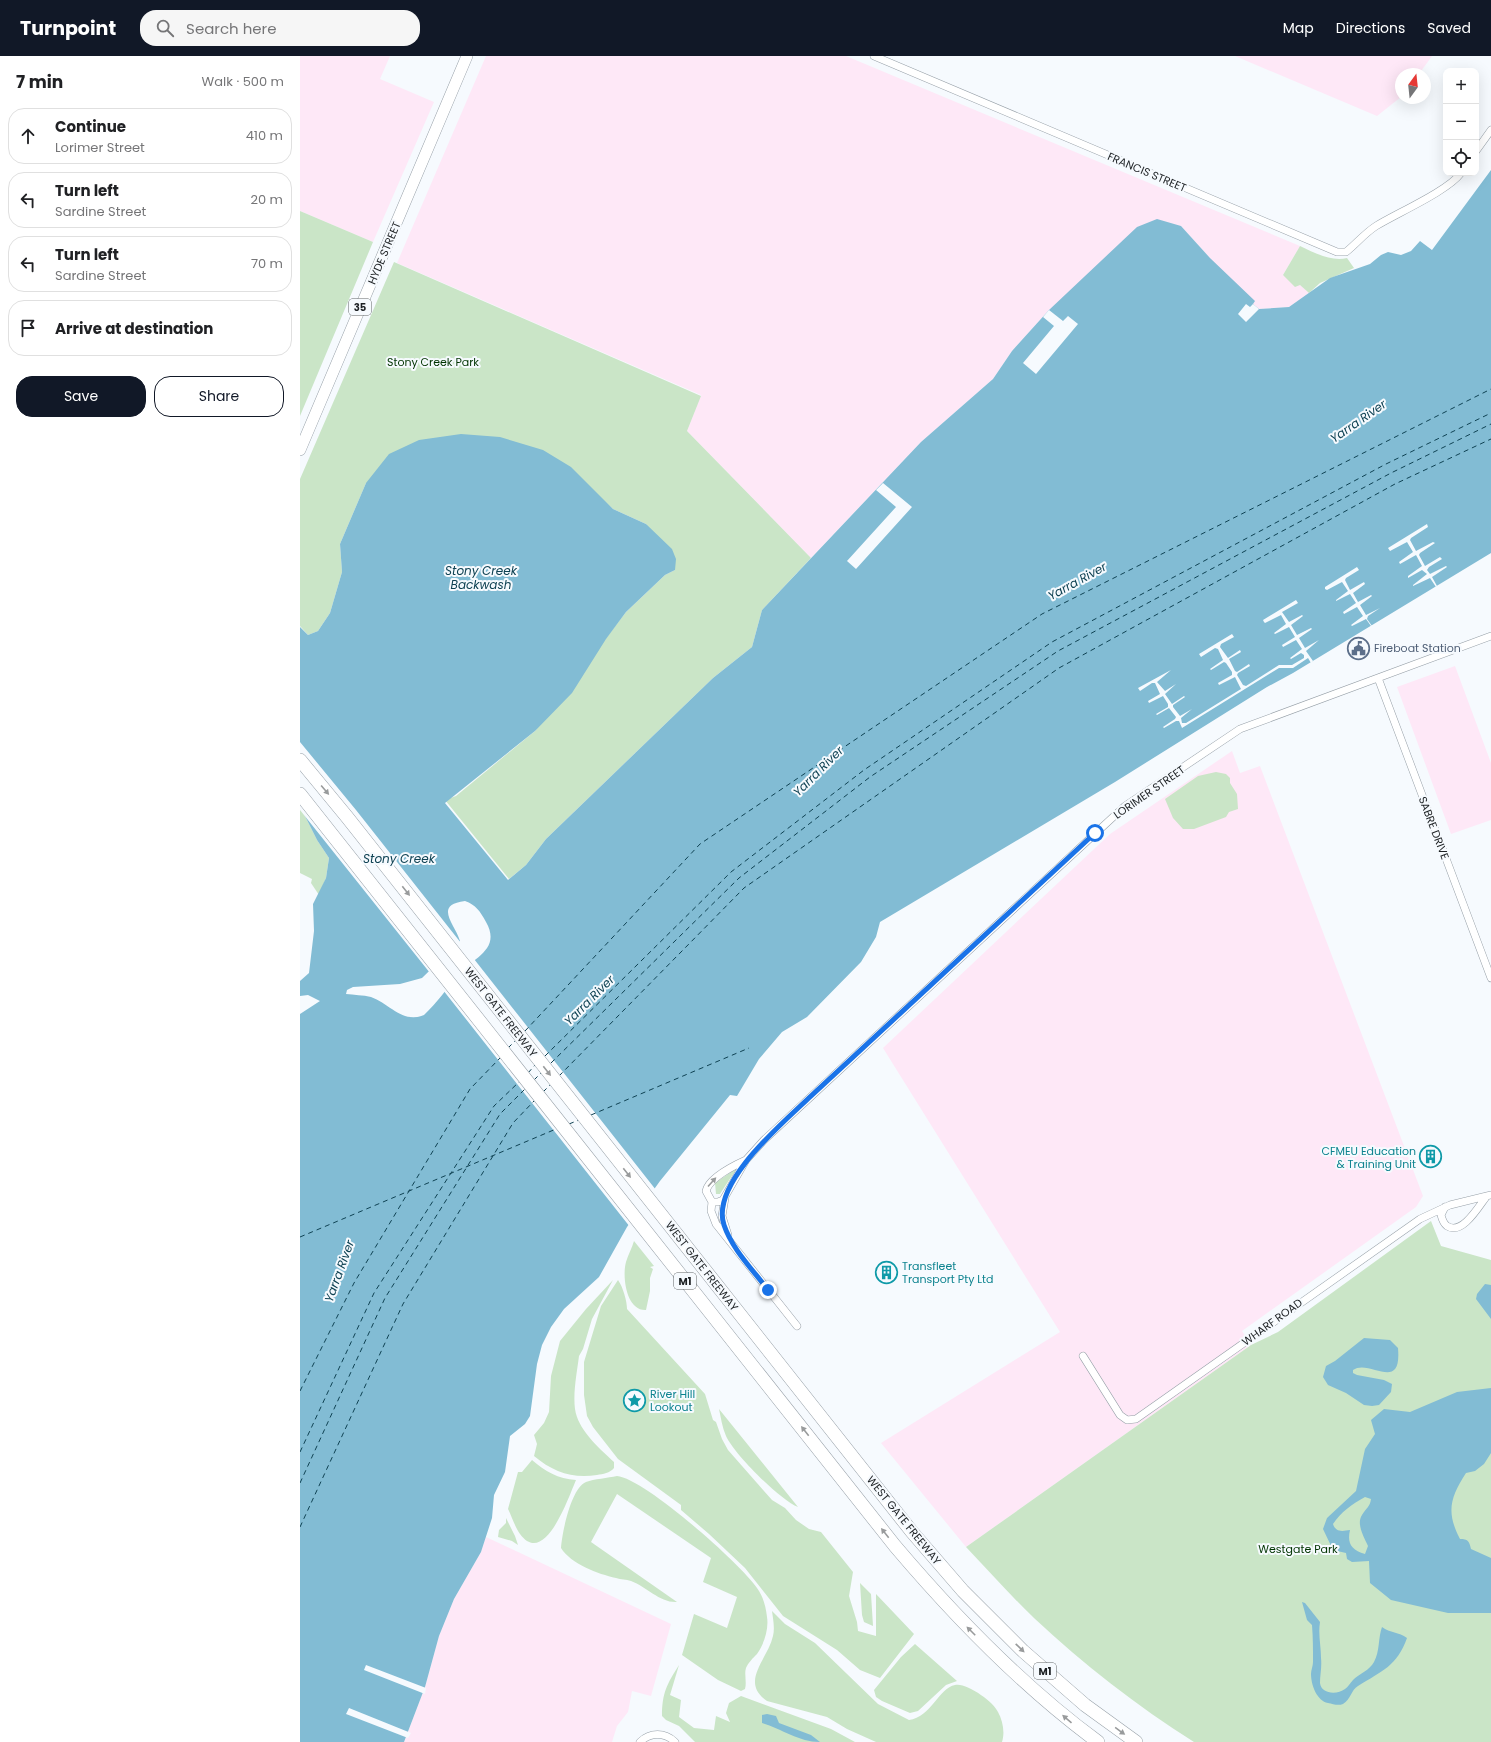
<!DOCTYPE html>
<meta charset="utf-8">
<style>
body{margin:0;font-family:Poppins,sans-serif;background:#f6f6f6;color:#202124}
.controls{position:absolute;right:12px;top:12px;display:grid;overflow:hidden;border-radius:8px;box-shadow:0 4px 16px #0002}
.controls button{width:36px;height:36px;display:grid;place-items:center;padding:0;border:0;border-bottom:1px solid #e0e0e0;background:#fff;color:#202124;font:20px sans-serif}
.compass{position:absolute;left:1095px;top:12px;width:36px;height:36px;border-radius:50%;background:#fff;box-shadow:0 4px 16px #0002;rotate:15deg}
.stop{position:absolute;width:12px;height:12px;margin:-9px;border:3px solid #1a73e8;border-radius:50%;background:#fff}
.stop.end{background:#1a73e8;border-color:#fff;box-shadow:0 1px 4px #0008}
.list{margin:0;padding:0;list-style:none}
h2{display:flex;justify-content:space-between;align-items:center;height:52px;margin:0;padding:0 16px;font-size:17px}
h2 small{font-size:13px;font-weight:400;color:#757577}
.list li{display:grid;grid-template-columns:26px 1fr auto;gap:12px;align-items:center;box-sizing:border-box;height:56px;margin:0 8px 8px;padding:0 8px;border:1px solid #e0e0e0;border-radius:16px}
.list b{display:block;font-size:15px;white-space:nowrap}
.list p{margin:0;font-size:13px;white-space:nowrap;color:#757577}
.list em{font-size:13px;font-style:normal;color:#757577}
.actions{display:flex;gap:8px;padding:12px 16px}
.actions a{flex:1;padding:9px 0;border:1px solid #111827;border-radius:16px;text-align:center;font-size:14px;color:#111827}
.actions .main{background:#111827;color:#fff}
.icon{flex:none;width:22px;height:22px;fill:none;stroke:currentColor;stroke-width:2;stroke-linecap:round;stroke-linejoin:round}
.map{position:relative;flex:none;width:1191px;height:1686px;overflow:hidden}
header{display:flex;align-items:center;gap:24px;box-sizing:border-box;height:56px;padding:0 20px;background:#111827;color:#fff}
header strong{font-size:19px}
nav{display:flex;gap:22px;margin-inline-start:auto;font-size:14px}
.search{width:280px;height:36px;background:#f6f6f6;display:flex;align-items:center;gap:10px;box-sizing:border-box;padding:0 14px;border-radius:16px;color:#757577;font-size:15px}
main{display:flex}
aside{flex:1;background:#fff}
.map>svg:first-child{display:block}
.industrial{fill:#fee8f7}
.green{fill:#cae5c7}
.water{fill:#82bcd4;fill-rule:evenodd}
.pier{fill:#f6fafe}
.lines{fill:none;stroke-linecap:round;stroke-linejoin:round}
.ferry{stroke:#0f4253;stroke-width:1;stroke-dasharray:5 4;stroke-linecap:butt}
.street-casing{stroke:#97a0a8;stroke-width:8}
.primary-casing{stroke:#97a0a8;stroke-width:12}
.highway-casing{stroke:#97a0a8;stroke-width:14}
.street{stroke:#fff;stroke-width:7}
.primary{stroke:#fff;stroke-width:11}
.highway{stroke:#fff;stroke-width:13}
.oneway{fill:#999b9c}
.route{stroke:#1a73e8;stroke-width:5}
.labels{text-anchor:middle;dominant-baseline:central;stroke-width:4;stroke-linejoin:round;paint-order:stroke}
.shield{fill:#f6fafe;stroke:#5e6265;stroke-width:1}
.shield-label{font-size:10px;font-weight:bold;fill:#1d2124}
.street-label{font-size:11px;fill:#1d2124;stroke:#f6fafe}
.park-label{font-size:11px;fill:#003400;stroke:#f6fafe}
.service-label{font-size:11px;fill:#4e5e75;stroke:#f6fafe;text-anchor:start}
.culture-label{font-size:11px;fill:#0d838f;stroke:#f6fafe;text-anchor:start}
.water-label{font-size:12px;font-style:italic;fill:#0f4253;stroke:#f6fafe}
</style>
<header>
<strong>Turnpoint</strong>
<div class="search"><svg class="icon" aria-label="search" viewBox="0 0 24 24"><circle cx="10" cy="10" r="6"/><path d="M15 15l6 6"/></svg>Search here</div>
<nav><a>Map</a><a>Directions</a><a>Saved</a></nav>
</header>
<main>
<aside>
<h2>7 min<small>Walk · 500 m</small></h2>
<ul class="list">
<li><svg class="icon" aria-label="ahead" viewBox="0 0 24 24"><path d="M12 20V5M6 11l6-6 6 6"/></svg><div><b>Continue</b><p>Lorimer Street</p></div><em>410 m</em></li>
<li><svg class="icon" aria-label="left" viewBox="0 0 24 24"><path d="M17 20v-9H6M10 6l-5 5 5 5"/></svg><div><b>Turn left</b><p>Sardine Street</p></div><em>20 m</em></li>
<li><svg class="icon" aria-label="left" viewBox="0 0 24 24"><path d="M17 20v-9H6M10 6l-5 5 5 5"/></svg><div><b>Turn left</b><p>Sardine Street</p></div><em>70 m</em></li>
<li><svg class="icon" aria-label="arrive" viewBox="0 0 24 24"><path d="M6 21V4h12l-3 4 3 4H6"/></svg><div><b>Arrive at destination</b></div></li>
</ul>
<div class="actions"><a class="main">Save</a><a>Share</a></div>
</aside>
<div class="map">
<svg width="1191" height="1686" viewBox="0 0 1191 1686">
<rect width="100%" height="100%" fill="#f6fafe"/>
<!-- industrial -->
<path class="industrial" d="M0,0h90l-10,23 54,23 -61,140 -73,-31z
M186,0h360l454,190 -17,29 17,10 9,8 -20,14 -30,2 -13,13 -36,-64 -29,-32 -132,84 -37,41 -19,28 -72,63 -110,116 -124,-127 14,-36 -304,-132z
M935,0h197l-13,18h-18v23l-24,19z
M1155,610l36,97v57l-40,14 -54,-147z
M932,695l8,22 20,-7 163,430 -7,11 -174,124 9,14 -285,202 -85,-104 179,-111 -177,-284 227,-214z
M186,1481l185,87 -20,72 -19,-5 -4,21 -11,14 -5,16h-208l21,-55 14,-51 15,-37 27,-47z"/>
<!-- green -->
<path class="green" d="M0,155l73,31 -73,174z
M1000,190c13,6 31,16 47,12l7,10 -34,15 -11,10 -9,-8 -5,2 -12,-12z
M94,206l307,134 -14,35 124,127 -49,52 -10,37 -39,31 -167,161 -20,26 -17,14 -64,-79 11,-4 79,-65 91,-119 39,-37 10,-5 -29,-46 -33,-15 -21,-19 -226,-7 -26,61 2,28 -12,41 -12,18 -10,4 -8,-9v-147z
M916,716l10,2 4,4v5l7,11 1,15 -9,3 -3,5 -32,12h-11l-10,-11 -8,-19 33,-23z
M0,750l17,34 12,18 -3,20 -7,17 -8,-12 1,-4 -12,-6z
M437,1112l-17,26h-4l-1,-11z
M1131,1165l10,25 50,14v482h-297c-57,-36 -111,-78 -160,-124 -24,-23 -45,-47 -68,-71l285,-202 27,-13z
M334,1185l20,25 -4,1 3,2 -3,9v13l-4,19c-20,1 -24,-34 -20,-48 2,-7 6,-14 8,-21z
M313,1224l-21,39 -9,30 -4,7c-2,17 -8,45 -2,61 6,17 24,33 37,45v6c-4,5 -11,6 -17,7 -24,4 -44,-3 -63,-19l3,-12 -3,-9 10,-12 5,-11 2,-36 9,-35 26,-32z
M318,1224c5,7 9,21 9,29l78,85 8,26 3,2 6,17 6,11 44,50 13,8 11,12 13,9 12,3 32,40 -4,24 8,26 1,9 18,5v-42l38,40 -34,44 -20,-8 -23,-20 -54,-34 -38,-48 -36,-34 -28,-24v-5l-63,-46 -25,-32 -6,-11 -3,-21v-33l17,-56z
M419,1353l79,98c-18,-7 -64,-53 -72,-71 -4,-9 -5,-18 -7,-27z
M232,1404c13,11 26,19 44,20 -7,16 -31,88 -56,54 -5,-7 -8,-17 -12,-25l10,-37h4z
M317,1420c27,2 124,88 140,112 6,8 9,19 10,29 2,12 -3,27 -10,37 -4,4 -9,9 -11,14 -2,6 1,14 -1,21l-4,2 -23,-11 -36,-25 12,-41 33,14 10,-31 -34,-15 8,-24 -94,-64 -26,48 86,60c-17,1 -30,-15 -46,-21 -5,-2 -10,-1 -15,-3 -18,-4 -45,-14 -55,-30 1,-15 10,-60 25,-66 8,-3 22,-4 31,-6z
M206,1462l9,18 3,9 -6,-4 -14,-4 1,-7 7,-7z
M560,1527l11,11 2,32 -9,-4 -2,-7z
M472,1555l13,13 30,19 63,61 31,16c22,-3 30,-32 46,-35 11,-3 39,17 43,27 5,9 7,21 4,30h-126l-29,-13 -20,-12 -60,-16c-28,-19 1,-42 6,-65 2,-8 0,-17 -1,-25z
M615,1588l42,37 -11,4 -28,26 -8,2 -28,-12 -6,-4 -2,-7 27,-33z
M379,1609l-9,30 11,5 -2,17 15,11 20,2 2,-14 14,6 -4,-9 3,-10 12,-7 90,33 24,13h-160l-16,-16 -13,-6 -4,-4c0,-23 5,-32 17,-51z"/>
<!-- water -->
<path class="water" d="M1191,114v383l-198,120 -26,14 -152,95 -235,140 -4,15 -15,25 -54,55 -25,15 -23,27 -19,32 -3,5 -7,-1 -70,86 -33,46 -28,50 -35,32 -13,18 -9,18 -5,19 -7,52 -5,8 -15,12 -5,36 -11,23 -2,23 -11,34 -27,47 -15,37 -14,51 -21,55h-104v-728l20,-13 -12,-6 -8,1v-15l9,-8 5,-42 -1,-27 13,-26 3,-20 -12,-18 -17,-34v-179l8,8 10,-4 12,-18 12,-41 -2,-28 26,-61 23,-29 30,-14 42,-6 39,3 43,13 28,17 42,42 33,15 26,25 4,10 -1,11 -10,5 -39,37 -20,27 -34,54 -37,38 -90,72 63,77 18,-15 20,-26 167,-161 39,-31 10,-37 159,-168 72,-63 19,-28 37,-41 88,-83 20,-8 24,7 29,32 45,43 -2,3 6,5 30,-2 41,-29 40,-14 11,-9 7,-3 13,3 10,-4 9,-10 12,9zM165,845c11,4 15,10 21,21 16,28 -14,36 -28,53 -11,13 -21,28 -34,40 -21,9 -34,-11 -53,-18 -8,-2 -17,-2 -25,-3l1,-4 6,-3 47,-3 22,-6 38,-37c-5,-17 -27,-36 5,-40z
M1185,1228l6,1v34l-15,-20 1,-5z
M1064,1282l26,2 8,8c4,46 -29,10 -45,22v3l4,2 27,5 8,4 -1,8 -12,13 -7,1 -8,-1 -18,-12 -18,-8 -5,-8 3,-11 9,-5z
M1191,1332v65l-7,11 -9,7 -9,2c-16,25 -20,39 -6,66 8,0 9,2 11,10l20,9v55h-43l-57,-13 -21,-17 -1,-22 -17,1 -5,-3 -1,-6 -13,-3 -10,-21 4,-11 29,-27 9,-42 10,-15 -4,-14 13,-11 26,3 47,-20zM1065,1441l6,2c-1,8 -5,9 -9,16 -6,9 2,22 6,31l-3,8c-14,-4 -18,-11 -15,-24 -7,1 -14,3 -17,-6 8,-12 19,-20 32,-27z
M1002,1546l3,1 15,19c-2,12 1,24 1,36 1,9 -1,17 -1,25 1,11 17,12 25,6 3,-2 5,-6 8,-9 6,-6 17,-10 21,-18 6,-11 4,-24 8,-35 8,6 17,5 25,11 -10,28 -25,33 -49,48 -7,4 -7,13 -15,18 -5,2 -10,0 -15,-1 -11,-2 -17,-18 -17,-29 0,-4 2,-8 2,-12 0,-12 0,-25 -1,-37l-5,-5z
M467,1658l9,2 3,7 32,12 9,7c-21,0 -38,-13 -58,-19v-8z"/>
<!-- pier -->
<path class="pier" d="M946,248l4,3 3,-3 6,5 -13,13 -8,-8z
M749,254l14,11 5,-5 10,8 -42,50 -13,-11 31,-37 -11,-9z
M583,427l29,24 -56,62 -9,-8 49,-54 -20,-17z
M1127,468l1,3 -17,11 -1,2 6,11 17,-9 2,1 -15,10 -1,2 6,11 15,-9 2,2 -13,8 -2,3 3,4 16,-8 1,1 -15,10 5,9 -1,1 -6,-9 -17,8v-1l14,-11 -5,-4 -14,8v-2l14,-10 -6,-11 -16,9 -1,-2 14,-10 -6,-10 -17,9 -2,-3z
M1057,511l2,3 -13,8 -1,2 5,10 14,-8 1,2 -12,9 5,9 13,-7 1,1 -12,9 6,10 14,-7 -12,8 -1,3 5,7h-1l-5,-7 -14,7 -1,-1 12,-9 -6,-9 -13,7 -1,-2 13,-9 -6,-9 -14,7v-1l12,-9 -6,-9 -15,8 -2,-1v-2z
M996,544l2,3 -16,9 7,10 13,-7 1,1 -12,9 6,10 14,-7 1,1 -13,9 6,10 14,-8 -13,11 7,10 -2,2 -3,-5 -15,10h-14l-97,60 -3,-7h-3l-12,7 -1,-1 12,-8 1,-2 -7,-9 -12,7 -1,-1 12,-7v-3l-5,-8 -14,7 -1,-2 12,-7 -5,-11h-3l-12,8 -2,-3 33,-18 -14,12 8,9 11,-7 -11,10 7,10 12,-8 1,1 -12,8v2l7,9 12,-7 -11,9 1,5h4l55,-34 -6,-12 -16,8 -1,-2 14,-8v-3l-6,-9 -2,-1 -13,8 -1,-1 13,-9 -5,-11 -3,-1 -14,9 -2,-3 33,-20 2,3 -13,7 -1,3 8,11 12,-8 1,2 -12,7 6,12 2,1 12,-8 1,2 -12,7 -1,2 6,10 3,1 33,-21h13l12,-7v-3l-3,-2 -10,6 -1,-1 12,-9 -6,-9 -13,7 -1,-2 13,-8 -6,-10 -14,7 -1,-1 12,-9 -5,-9 -16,8 -1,-1 -1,-2z
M0,686l56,68 105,133 -31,30 -130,-163z
M174,903l182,231 -26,37 -187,-237 15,-19z
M66,1609l60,23 -1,6 -61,-24z
M49,1652l62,25 -3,5 -62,-24z"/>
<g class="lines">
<!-- ferry -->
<path class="ferry" d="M225,975l175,-187 342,-230 449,-225
M208,992l8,-8
M245,1000l186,-184 133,-102 188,-128 334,-178 105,-51
M251,1007l188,-185 131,-101 188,-126 333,-178 100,-49
M228,1017l7,-8
M259,1020l185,-188 315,-220 336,-184 96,-45
M234,1024l7,-7
M243,1036l8,-8
M291,1059l158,-67
M269,1068l10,-4
M0,1181l256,-108
M0,1335l54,-108 116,-194 31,-32
M0,1396l74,-159 120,-187 26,-25
M0,1427l85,-185 115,-184 26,-26
M0,1471l103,-223 110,-181 21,-22"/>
<defs>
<path id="street" d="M574,0l463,196h9c10,-8 19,-19 30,-26 21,-13 72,-35 85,-53
M1176,95l15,-21
M1078,622l113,300
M446,1104c-11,5 -37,18 -40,31l6,11h6l5,-2 23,-40 18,-20 361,-334 115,-77 251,-93
M425,1142l-3,18 6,19
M412,1146l-1,9 5,13 81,102
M1145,1151l-4,8c1,4 2,8 6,11 15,10 32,-20 39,-29
M783,1300l37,59 7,5 9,-1 284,-200 30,-14 41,-10
M340,1686c10,-10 25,-10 35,0"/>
<path id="primary" d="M0,394l167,-394"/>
<path id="highway" d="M0,704l47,57 565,715 51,59 60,60 62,54 51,37
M0,738l595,752c61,72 127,140 203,196"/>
</defs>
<!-- street casing -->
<use href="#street" class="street-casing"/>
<!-- primary casing -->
<use href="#primary" class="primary-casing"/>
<!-- highway casing -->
<use href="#highway" class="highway-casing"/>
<!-- street -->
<use href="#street" class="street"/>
<!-- primary -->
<use href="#primary" class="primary"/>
<!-- highway -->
<use href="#highway" class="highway"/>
</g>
<!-- one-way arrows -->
<defs><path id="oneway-solid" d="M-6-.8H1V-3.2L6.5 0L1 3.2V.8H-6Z"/></defs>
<g class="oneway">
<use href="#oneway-solid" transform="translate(25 734) rotate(50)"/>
<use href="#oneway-solid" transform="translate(106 835) rotate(52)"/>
<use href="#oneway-solid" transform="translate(247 1015) rotate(52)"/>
<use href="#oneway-solid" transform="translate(327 1117) rotate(52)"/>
<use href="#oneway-solid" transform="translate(412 1126) rotate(-48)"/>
<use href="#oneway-solid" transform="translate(505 1375) rotate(-128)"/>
<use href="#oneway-solid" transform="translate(585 1477) rotate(-128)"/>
<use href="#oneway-solid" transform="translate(671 1575) rotate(-135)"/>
<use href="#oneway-solid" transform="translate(720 1592) rotate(44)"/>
<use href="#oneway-solid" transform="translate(767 1663) rotate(-139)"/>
<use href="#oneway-solid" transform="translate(820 1675) rotate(36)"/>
</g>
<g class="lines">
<!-- route -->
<path class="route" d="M468,1234c-15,-20 -36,-41 -44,-65 -14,-42 60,-103 87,-129l284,-263"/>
</g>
<!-- icons -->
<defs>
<symbol id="civic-ring" viewBox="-11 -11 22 22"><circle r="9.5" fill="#f6fafe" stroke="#5c6f8a" stroke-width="1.5"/><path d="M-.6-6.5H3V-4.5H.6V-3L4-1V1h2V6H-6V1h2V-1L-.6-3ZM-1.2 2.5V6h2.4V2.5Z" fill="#5c6f8a"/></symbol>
<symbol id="building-ring" viewBox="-11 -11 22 22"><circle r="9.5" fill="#f6fafe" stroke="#0f9aa8" stroke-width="1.5"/><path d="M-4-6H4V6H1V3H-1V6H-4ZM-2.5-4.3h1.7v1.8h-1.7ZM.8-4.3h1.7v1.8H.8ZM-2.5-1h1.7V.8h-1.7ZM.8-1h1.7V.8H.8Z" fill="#0f9aa8"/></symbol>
<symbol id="sight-ring" viewBox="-11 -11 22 22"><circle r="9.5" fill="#f6fafe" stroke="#0f9aa8" stroke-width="1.5"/><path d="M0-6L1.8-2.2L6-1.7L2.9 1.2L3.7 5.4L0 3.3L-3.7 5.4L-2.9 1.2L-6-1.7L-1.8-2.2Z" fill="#0f9aa8"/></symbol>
</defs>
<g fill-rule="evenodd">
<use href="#civic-ring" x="1046" y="580" width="25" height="25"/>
<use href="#building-ring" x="1118" y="1088" width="25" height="25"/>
<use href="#building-ring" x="574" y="1204" width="25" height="25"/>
<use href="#sight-ring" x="322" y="1332" width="25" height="25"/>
</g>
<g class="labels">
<!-- shield labels -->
<g class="shield">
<rect x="49" y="243" width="22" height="16" rx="3"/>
<rect x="374" y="1217" width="22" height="16" rx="3"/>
<rect x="734" y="1607" width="22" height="16" rx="3"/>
</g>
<g class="shield-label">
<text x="60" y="251">35</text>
<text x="385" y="1225">M1</text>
<text x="745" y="1615">M1</text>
</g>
<!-- street labels -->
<g class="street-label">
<text transform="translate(847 116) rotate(23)">FRANCIS STREET</text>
<text transform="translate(84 197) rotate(-67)">HYDE STREET</text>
<text transform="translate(849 736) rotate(-35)">LORIMER STREET</text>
<text transform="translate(1134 772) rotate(69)">SABRE DRIVE</text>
<text transform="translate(201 956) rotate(52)">WEST GATE FREEWAY</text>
<text transform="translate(402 1210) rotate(52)">WEST GATE FREEWAY</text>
<text transform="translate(972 1266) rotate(-36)">WHARF ROAD</text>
<text transform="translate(604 1464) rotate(51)">WEST GATE FREEWAY</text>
</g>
<!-- park labels -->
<g class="park-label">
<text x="133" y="306">Stony Creek Park</text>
<text x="998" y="1493">Westgate Park</text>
</g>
<!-- service labels -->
<g class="service-label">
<text x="1074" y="592">Fireboat Station</text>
</g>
<!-- culture labels -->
<g class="culture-label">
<text x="1116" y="1095" text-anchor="end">CFMEU Education<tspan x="1116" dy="13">&amp; Training Unit</tspan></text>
<text x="602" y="1210">Transfleet<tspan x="602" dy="13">Transport Pty Ltd</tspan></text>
<text x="350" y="1338">River Hill<tspan x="350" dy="13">Lookout</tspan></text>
</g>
<!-- water labels -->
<g class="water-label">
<text transform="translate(1058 365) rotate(-35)">Yarra River</text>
<text x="181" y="514">Stony Creek<tspan x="181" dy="14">Backwash</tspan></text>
<text transform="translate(777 525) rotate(-29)">Yarra River</text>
<text transform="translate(518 715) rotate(-45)">Yarra River</text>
<text x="99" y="802">Stony Creek</text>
<text transform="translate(289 944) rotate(-45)">Yarra River</text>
<text transform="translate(39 1215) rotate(-70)">Yarra River</text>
</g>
</g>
</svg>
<div class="controls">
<button>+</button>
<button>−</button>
<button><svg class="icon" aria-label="locate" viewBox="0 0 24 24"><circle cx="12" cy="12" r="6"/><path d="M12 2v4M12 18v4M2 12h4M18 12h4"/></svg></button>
</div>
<svg class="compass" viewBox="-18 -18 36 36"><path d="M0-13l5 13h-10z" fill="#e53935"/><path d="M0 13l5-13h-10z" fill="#757577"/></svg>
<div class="stop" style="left:795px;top:777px"></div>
<div class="stop end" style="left:468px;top:1234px"></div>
</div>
</main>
